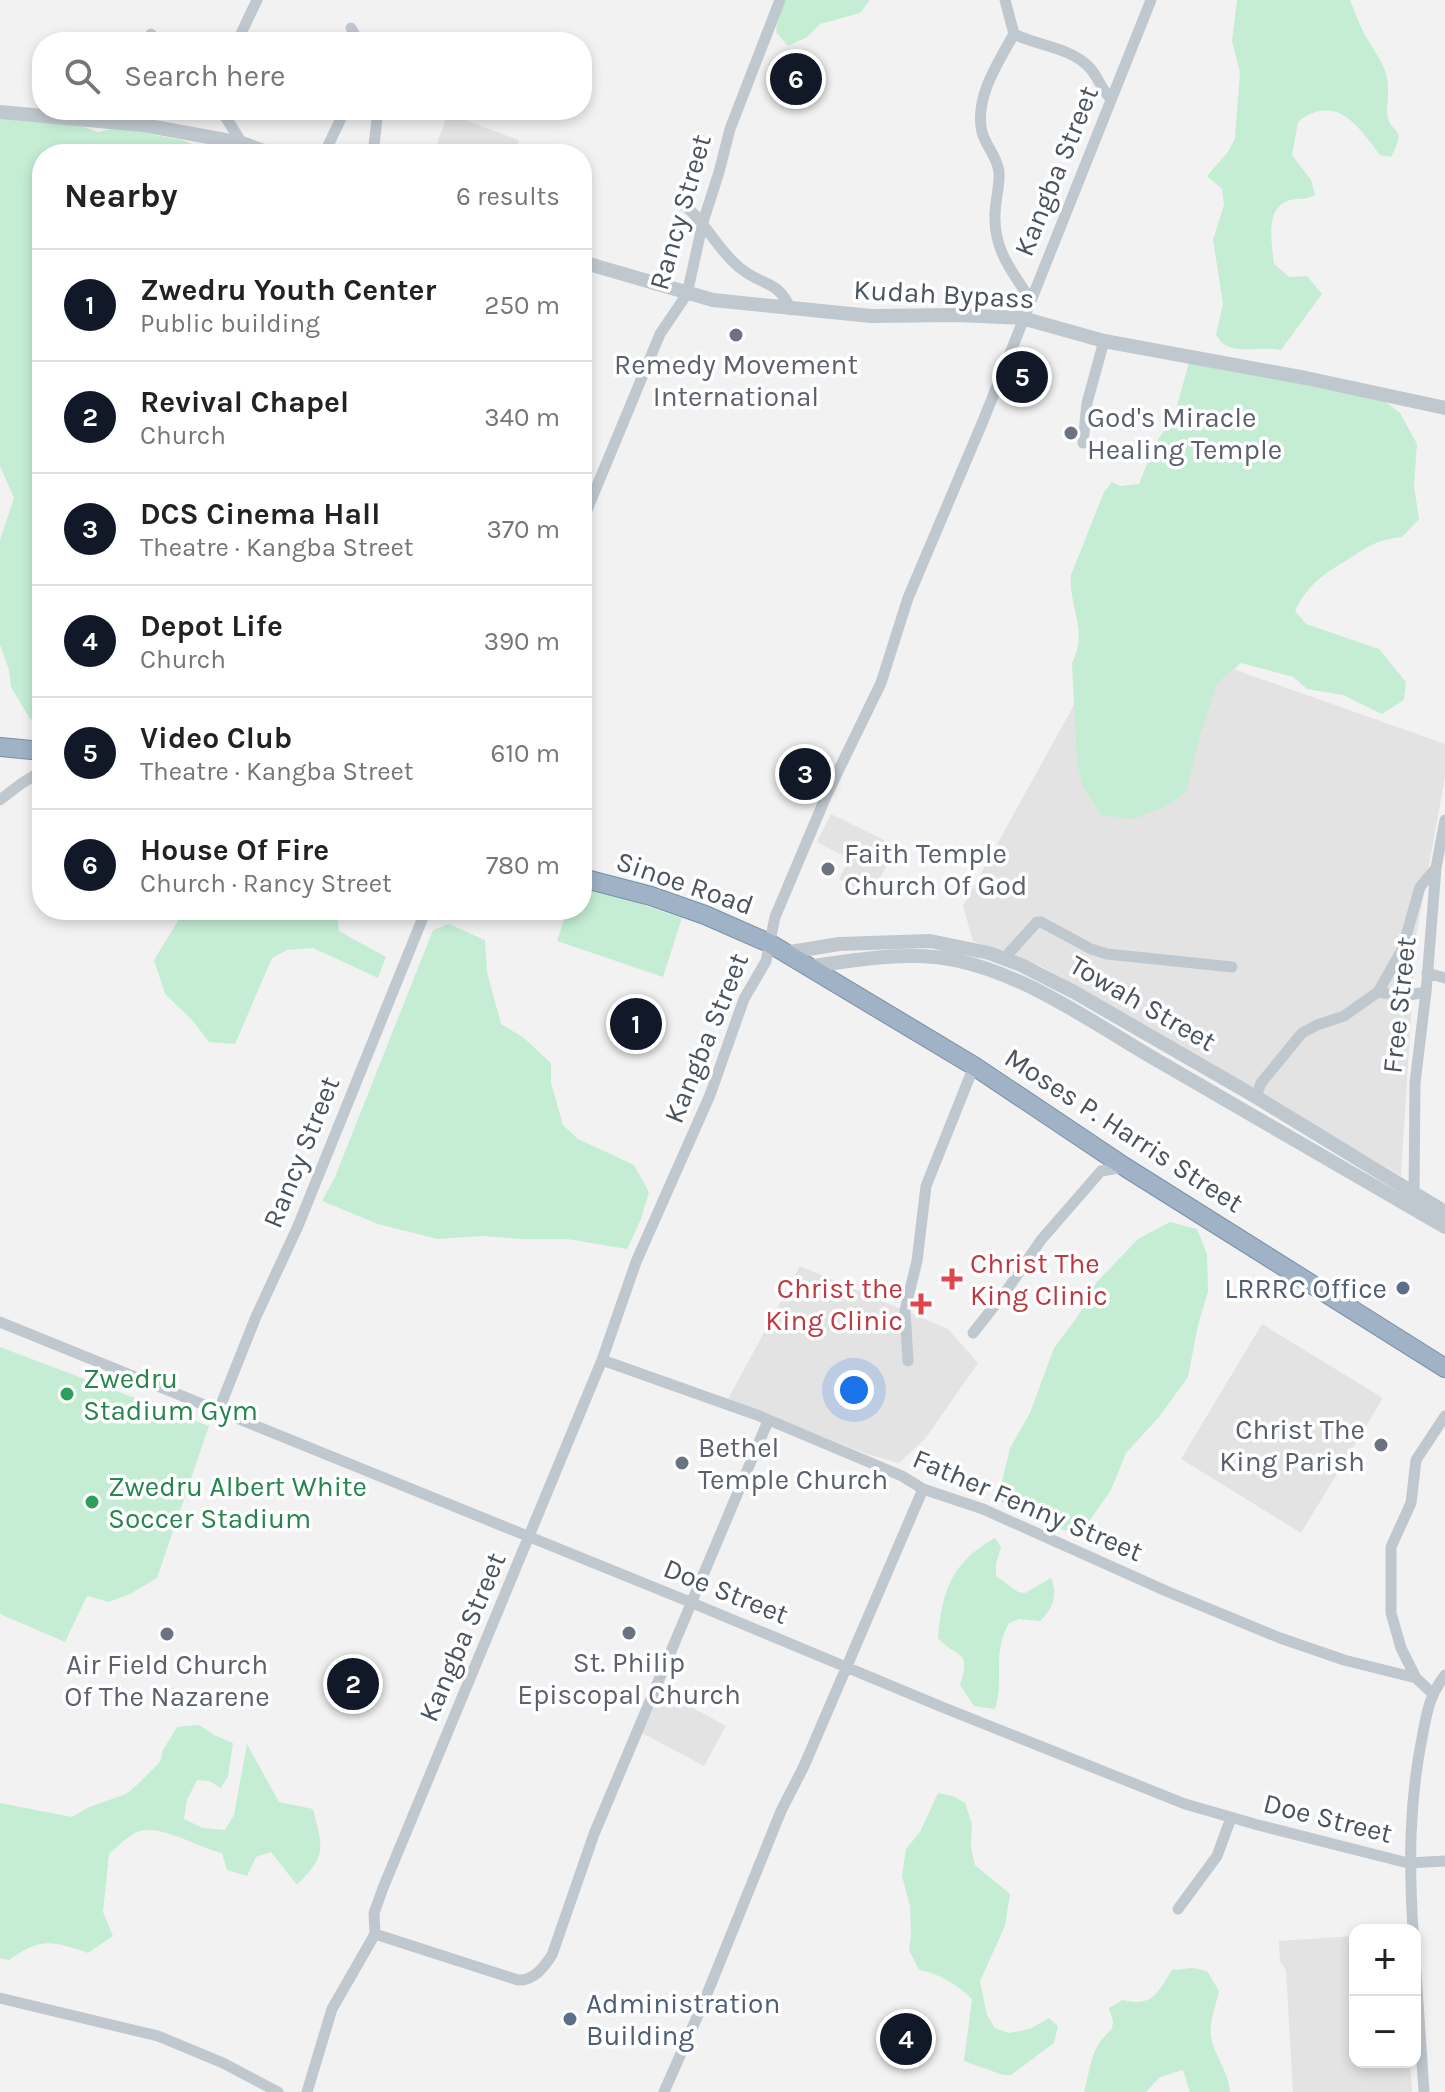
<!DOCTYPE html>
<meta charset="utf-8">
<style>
body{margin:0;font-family:Karla,sans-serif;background:#f2f2f2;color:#222}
.controls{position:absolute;right:24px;bottom:24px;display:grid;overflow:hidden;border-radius:16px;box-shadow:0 4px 12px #0003}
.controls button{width:72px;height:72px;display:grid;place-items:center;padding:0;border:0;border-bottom:2px solid #e0e0e0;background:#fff;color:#222;font:40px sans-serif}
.you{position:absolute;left:854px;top:1390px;width:28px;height:28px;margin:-20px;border:6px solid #fff;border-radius:50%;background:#1a73e8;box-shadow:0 0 0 12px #1a73e833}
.badge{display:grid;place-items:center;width:52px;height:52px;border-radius:50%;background:#111827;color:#fff;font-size:26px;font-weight:700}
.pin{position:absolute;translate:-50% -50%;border:4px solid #fff;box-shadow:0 2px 8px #0006}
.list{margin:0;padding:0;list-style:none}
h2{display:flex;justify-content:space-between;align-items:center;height:104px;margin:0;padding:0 32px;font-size:34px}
h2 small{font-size:26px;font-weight:400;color:#767676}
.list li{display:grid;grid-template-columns:52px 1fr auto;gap:24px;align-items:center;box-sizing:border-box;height:112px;padding:0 32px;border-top:2px solid #e0e0e0}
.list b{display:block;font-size:30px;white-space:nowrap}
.list p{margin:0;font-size:26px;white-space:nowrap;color:#767676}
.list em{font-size:26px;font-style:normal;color:#767676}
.icon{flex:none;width:44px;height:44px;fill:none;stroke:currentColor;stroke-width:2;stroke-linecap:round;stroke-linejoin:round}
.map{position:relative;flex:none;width:1445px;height:2092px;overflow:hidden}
.search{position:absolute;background:#fff;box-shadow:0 4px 12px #0003;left:32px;top:32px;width:560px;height:88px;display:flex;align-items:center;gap:20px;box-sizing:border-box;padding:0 28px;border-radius:32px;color:#767676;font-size:30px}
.panel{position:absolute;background:#fff;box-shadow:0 4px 12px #0003;left:32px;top:144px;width:560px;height:776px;border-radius:32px}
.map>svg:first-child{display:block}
.education{fill:#e4e3e3}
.green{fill:#c4edd4}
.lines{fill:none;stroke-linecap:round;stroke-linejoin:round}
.trunk-casing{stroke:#788fa8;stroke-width:20}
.minor{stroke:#c0c8cf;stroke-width:11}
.tertiary{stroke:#c0c8cf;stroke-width:14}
.trunk{stroke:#a0b2c5;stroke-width:18}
.worship-dot{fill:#6b7280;stroke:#fff;stroke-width:3}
.health-dot{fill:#e0444e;stroke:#fff;stroke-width:3}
.service-dot{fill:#5c6f8a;stroke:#fff;stroke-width:3}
.leisure-dot{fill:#2e9e5b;stroke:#fff;stroke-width:3}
.labels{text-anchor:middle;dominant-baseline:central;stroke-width:7;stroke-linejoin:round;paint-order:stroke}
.street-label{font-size:28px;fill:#4a545e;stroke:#fff}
.worship-label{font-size:28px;fill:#5b616d;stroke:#fff}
.health-label{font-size:28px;fill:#be3a42;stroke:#fff;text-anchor:start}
.service-label{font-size:28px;fill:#4e5e75;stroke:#fff;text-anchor:end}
.leisure-label{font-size:28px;fill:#27864d;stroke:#fff;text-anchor:start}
</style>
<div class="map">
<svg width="1445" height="2092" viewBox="0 0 1445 2092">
<rect width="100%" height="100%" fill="#f3f2f2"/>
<!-- education -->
<path class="education" d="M448,114l71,26 -4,10 11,4h-93z
M1112,626l333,118v33l-29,160 -15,239 -360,-210 -68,-25 -10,-35 128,-232z
M831,814l65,32 -24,49 -33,-16 10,-20 -32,-17z
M800,1266l148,63 30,34 -53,76 -26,24 -32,-9 -139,-55z
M1262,1324l121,74 -82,135 -120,-74z
M662,1691l64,35 -22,40 -62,-33z
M1355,1936v126h55l2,30h-119l-7,-122 -6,-9 -1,-20z"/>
<!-- green -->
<path class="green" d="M784,0h86l-10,13 -40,11 -13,13 -19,9 -12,-14 3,-21z
M1237,0h113c5,12 9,24 15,35 7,13 17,25 21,39 4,13 1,25 1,38 2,25 22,11 4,45l-11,-2c-22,-29 -44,-63 -82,-33l-6,33 19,25 4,15c-9,5 -15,3 -25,5 -26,7 -18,44 -16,64l15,13 18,-1 15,18 -41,56c-23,-5 -53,8 -65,-15l7,-31 -10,-64 11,-35 -2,-16 -15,-13 21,-24 7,-14 5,-65 -8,-32z
M0,112l81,14 17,6 17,-4 15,2 52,10 15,6 -6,8h-149v567l-12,-2 -19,-32 -2,-17 -9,-25v-105l14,-42 -14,-32z
M1190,359l192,40 18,14 17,31 -3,42 5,33 -17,18c-30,4 -34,10 -58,25 -23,13 -38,26 -49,49l11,13 73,25 27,33 -2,18 -22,14 -39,-19 -36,-6 -14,-12 -52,-14 -24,20 -17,52 -13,55 -16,14 -37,15 -33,-4 -19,-30 -5,-25 -5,-97c17,-33 -4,-57 -1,-88l33,-83 8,-10 8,4 19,-2 16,-40 19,-28z
M582,884l100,34 -19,59 -106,-36 10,-31h15z
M179,910h158l2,21 47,26 -8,21 -65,-30 -26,2 -15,8 -37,86 -26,-2 -17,-22 -27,-26 -11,-34 24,-39z
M449,924l36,16 2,32 14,52 23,14 27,25v20l12,42 15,14 56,26 15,27 -8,27 -14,30 -60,-10h-46l-38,-3 -45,3 -60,-15 -56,-23 13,-24 98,-247z
M1170,1222l27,7 10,25 1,38 -10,33 -10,52 -29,40 -33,36 -15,37 -31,44 -20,-5 -55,-25 -7,-5 12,-51 20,-35 24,-65 24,-32 18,-33 42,-44z
M0,1347l209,79 -52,152 -27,16 -21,8 -22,-6 -22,46 -65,-28z
M995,1538l6,9 -5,17v12l22,16 7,1 26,-15c7,16 2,31 -11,43l-21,-2 -10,4c-18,33 -4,54 -14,86l-21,-3 -14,-21c12,-36 -3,-26 -22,-47 4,-48 14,-76 57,-100z
M199,1725l15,10 19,8 -5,33 -7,12 -12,-7 -12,-1 -10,20 -3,19 19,9 22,2 9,-15 13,-71 32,58 34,7c10,40 14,46 -16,76l-26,-33 -15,5 -9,19 -20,-6 -5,-17c-23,-5 -66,-32 -87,-20 -9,5 -18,14 -26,21l-6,58 10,24 -25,17c-36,-12 -46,-16 -79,7l-9,-2v-155l72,14 17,-10 37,-13 13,-11 21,-21 3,-12 14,-23z
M938,1793l15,3 12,7 7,21 -1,24 4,17 35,29 -5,32 -25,55 7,34 8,13 14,5 21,-4 19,-11 9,8 -4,17 -43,32h-8l-39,-14 8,-62c-14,-14 -34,-26 -53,-29l-10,-20 2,-14 -1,-30 -8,-30 4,-27 14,-17z
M1193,1968l14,3 12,20c-3,14 -10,32 -8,45 2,18 17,33 19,56h-40l-7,-22 -23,7 -14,15h-62c8,-27 5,-43 28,-63l1,-8 -4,-13 13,-8c31,7 35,-6 50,-30z"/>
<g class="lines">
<defs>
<path id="trunk" d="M0,747l42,4
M582,878l69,18 54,19 64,28 205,123 151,101 320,201"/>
</defs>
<!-- trunk casing -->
<use href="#trunk" class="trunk-casing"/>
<!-- minor -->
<path class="minor" d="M1005,0l9,34c24,12 55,13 75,33 9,9 11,21 22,32
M351,28l8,14
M1014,34c-16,29 -40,64 -32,98 4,15 15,24 17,40 1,14 -4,29 -4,43 -1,36 17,56 35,84
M151,42v-8
M237,42l20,-42
M221,110l21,33
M143,125l2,-15
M324,154l21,-44
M373,154l5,-44
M677,200c27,17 38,48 63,68 23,19 38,11 51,42
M1083,443l4,-40 17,-62
M582,522l78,-188 27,-40 16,-72 16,-50 11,-43 50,-129
M0,800l22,-17 20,-12
M1009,953l28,-31h4l50,27 16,5 125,13
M1427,973l18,5
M1378,992l25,4 23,-4
M1256,1097l5,-14 41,-50 15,-8 27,-9 34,-24 24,-42 18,-63 16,-19
M1414,1195l1,-112 11,-91 10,-124 9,-48
M0,1322l690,280 252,105 243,97 73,21 150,38 37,-2
M973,1333l34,-43 34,-50 60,-69 24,-4
M602,1360l155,55 145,61 21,13 60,20 183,82 114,47 64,22 72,18 16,15
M908,1361l-3,-51 12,-49 9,-75 48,-120
M218,1412l37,-93 43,-93 128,-316
M1416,1678l-15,-30 -10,-35v-66l20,-44 5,-43 29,-44
M1178,1909l39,-53 14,-38
M1413,1930c-4,-65 -4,-128 9,-192 5,-26 7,-42 23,-63
M375,1934l143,46c16,1 26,-13 34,-25l42,-121 174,-413
M1415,1958l9,134
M0,1998l158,38 65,27 55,29
M307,2092l25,-83 43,-75 -1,-21 9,-25 219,-528 34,-98 74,-167 34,-96 22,-38 9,-44 52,-123 54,-111 27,-85 75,-177 168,-421
M664,2092l41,-93 76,-188 23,-45 119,-277"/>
<!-- tertiary -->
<path class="tertiary" d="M0,112l143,13 99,18 30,11
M582,262l131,38 158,16 85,-1 66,3 82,23 202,37 139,30
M784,953l55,-9 91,-3 59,12 32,12 53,27 182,105 189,115
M808,967c45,-7 106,-17 151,-6 69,15 136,63 196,98 97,56 193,112 290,168"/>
<!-- trunk -->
<use href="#trunk" class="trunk"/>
</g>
<!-- markers -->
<g class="worship-dot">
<circle cx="736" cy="335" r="8"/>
<circle cx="1071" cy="433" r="8"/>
<circle cx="828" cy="869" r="8"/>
<circle cx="1381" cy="1445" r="8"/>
<circle cx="682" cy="1463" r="8"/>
<circle cx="629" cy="1633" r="8"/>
<circle cx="167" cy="1634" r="8"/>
</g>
<g class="health-dot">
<path d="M948 1267h8v8h8v8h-8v8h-8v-8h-8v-8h8z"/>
<path d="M917 1292h8v8h8v8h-8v8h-8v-8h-8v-8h8z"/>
</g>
<g class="service-dot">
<circle cx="1403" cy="1288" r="8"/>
<circle cx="570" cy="2019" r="8"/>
</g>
<g class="leisure-dot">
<circle cx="67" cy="1394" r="8"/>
<circle cx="92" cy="1502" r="8"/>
</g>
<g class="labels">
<!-- street labels -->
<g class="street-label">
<text transform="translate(1056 171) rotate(-68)">Kangba Street</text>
<text transform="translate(680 212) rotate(-74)">Rancy Street</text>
<text transform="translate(944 294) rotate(3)">Kudah Bypass</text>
<text transform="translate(685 883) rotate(19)">Sinoe Road</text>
<text transform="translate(1143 1003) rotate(30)">Towah Street</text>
<text transform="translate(1399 1005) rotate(-84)">Free Street</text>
<text transform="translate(706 1038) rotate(-68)">Kangba Street</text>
<text transform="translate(1124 1130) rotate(33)">Moses P. Harris Street</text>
<text transform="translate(301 1152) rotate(-68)">Rancy Street</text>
<text transform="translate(1028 1505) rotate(23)">Father Fenny Street</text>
<text transform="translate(726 1591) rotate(22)">Doe Street</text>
<text transform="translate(462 1637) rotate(-67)">Kangba Street</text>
<text transform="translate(1328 1818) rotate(14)">Doe Street</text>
</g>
<!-- worship labels -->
<g class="worship-label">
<text x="736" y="364">Remedy Movement<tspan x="736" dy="32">International</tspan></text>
<text x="1087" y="417" text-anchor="start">God's Miracle<tspan x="1087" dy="32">Healing Temple</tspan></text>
<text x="844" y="853" text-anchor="start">Faith Temple<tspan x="844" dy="32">Church Of God</tspan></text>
<text x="1365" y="1429" text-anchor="end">Christ The<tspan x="1365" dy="32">King Parish</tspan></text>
<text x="698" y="1447" text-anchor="start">Bethel<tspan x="698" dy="32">Temple Church</tspan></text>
<text x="629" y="1662">St. Philip<tspan x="629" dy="32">Episcopal Church</tspan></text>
<text x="167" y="1664">Air Field Church<tspan x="167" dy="32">Of The Nazarene</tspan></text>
</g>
<!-- health labels -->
<g class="health-label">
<text x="970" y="1263">Christ The<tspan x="970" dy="32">King Clinic</tspan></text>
<text x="903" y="1288" text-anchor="end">Christ the<tspan x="903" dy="32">King Clinic</tspan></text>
</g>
<!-- service labels -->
<g class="service-label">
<text x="1387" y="1288">LRRRC Office</text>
<text x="586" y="2003" text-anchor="start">Administration<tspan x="586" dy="32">Building</tspan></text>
</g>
<!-- leisure labels -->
<g class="leisure-label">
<text x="83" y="1378">Zwedru<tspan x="83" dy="32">Stadium Gym</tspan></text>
<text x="108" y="1486">Zwedru Albert White<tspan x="108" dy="32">Soccer Stadium</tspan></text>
</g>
</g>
</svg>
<div class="controls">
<button>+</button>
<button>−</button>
</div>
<div class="you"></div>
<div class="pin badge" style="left:636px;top:1024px">1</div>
<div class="pin badge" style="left:353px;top:1684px">2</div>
<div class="pin badge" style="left:805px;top:774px">3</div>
<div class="pin badge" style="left:906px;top:2039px">4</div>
<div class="pin badge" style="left:1022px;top:377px">5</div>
<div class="pin badge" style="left:796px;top:79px">6</div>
<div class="search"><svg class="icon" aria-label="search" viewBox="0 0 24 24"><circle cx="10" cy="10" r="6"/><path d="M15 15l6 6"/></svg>Search here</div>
<section class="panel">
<h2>Nearby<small>6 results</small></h2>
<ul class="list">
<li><span class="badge">1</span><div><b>Zwedru Youth Center</b><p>Public building</p></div><em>250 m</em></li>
<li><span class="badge">2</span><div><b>Revival Chapel</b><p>Church</p></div><em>340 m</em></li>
<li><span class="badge">3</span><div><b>DCS Cinema Hall</b><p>Theatre · Kangba Street</p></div><em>370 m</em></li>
<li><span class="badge">4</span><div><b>Depot Life</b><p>Church</p></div><em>390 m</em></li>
<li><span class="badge">5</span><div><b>Video Club</b><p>Theatre · Kangba Street</p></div><em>610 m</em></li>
<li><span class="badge">6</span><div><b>House Of Fire</b><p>Church · Rancy Street</p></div><em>780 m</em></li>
</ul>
</section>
</div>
